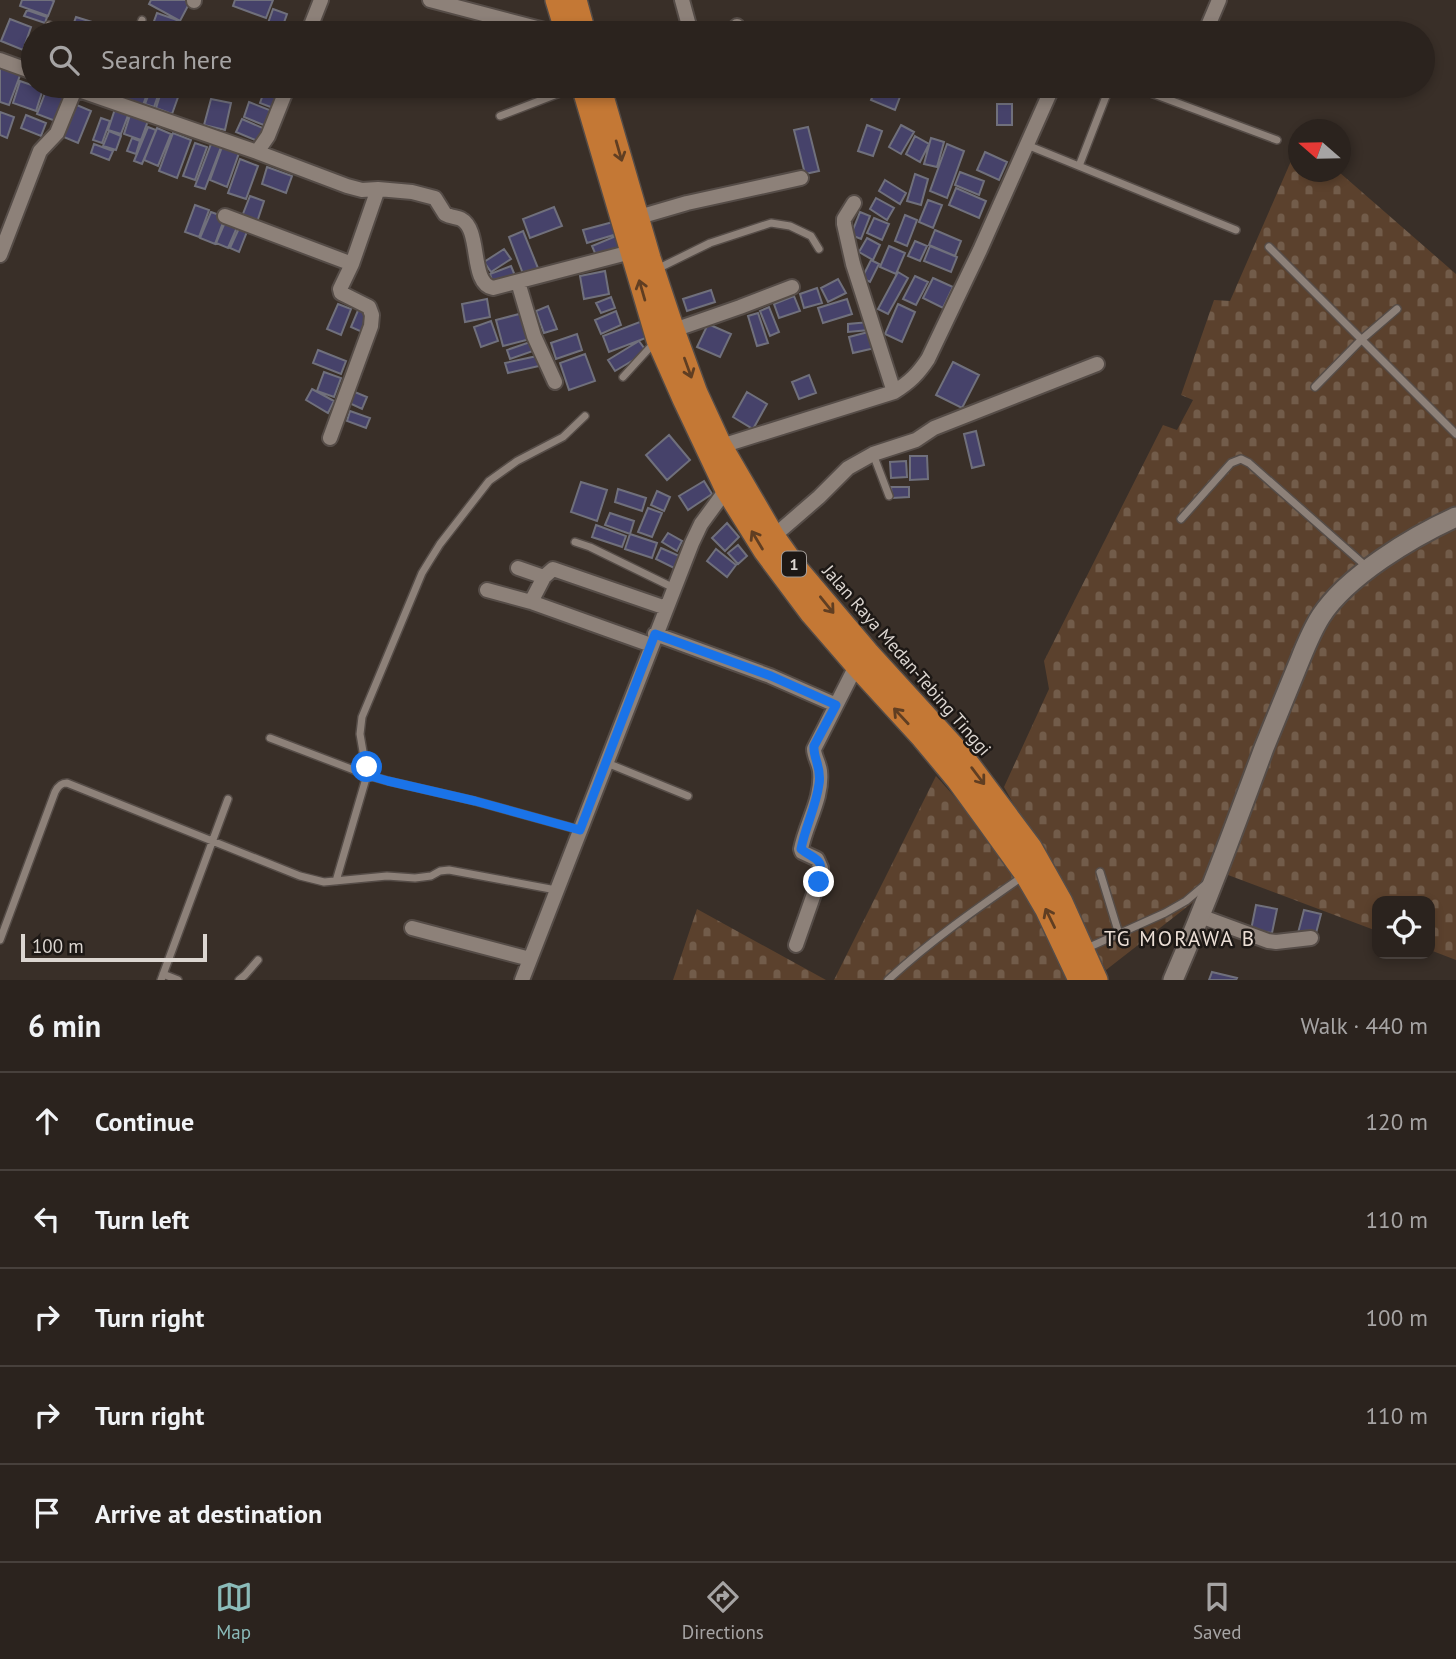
<!DOCTYPE html>
<meta charset="utf-8">
<style>
body{margin:0;font-family:"PT Sans",sans-serif;background:#372f2b;color:#f1f3f6}
.controls{position:absolute;right:21px;bottom:21px;display:grid;overflow:hidden;border-radius:14px;box-shadow:0 4px 10px #0003}
.controls button{width:63px;height:63px;display:grid;place-items:center;padding:0;border:0;border-bottom:2px solid #47403c;background:#2b231e;color:#f1f3f6;font:35px sans-serif}
.compass{position:absolute;left:1288px;top:119px;width:63px;height:63px;border-radius:50%;background:#2b231e;box-shadow:0 4px 10px #0003;rotate:290deg}
.scale{position:absolute;left:21px;bottom:18px;width:186px;box-sizing:border-box;padding-left:7px;border:4px solid #dcd6d1;border-top:0;font-size:19px;line-height:24px;white-space:nowrap;color:#dcd6d1;-webkit-text-stroke:5px #1d1815;paint-order:stroke}
.stop{position:absolute;width:21px;height:21px;margin:-16px;border:5px solid #1a73e8;border-radius:50%;background:#fff}
.stop.end{background:#1a73e8;border-color:#fff;box-shadow:0 2px 7px #0008}
.list{margin:0;padding:0;list-style:none}
h2{display:flex;justify-content:space-between;align-items:center;height:91px;margin:0;padding:0 28px;font-size:30px}
h2 small{font-size:23px;font-weight:400;color:#a6a4a4}
.list li{display:grid;grid-template-columns:46px 1fr auto;gap:21px;align-items:center;box-sizing:border-box;height:98px;padding:0 28px;border-top:2px solid #47403c}
.list b{display:block;font-size:26px;white-space:nowrap}
.list em{font-size:23px;font-style:normal;color:#a6a4a4}
.icon{flex:none;width:38px;height:38px;fill:none;stroke:currentColor;stroke-width:2;stroke-linecap:round;stroke-linejoin:round}
.map{position:relative;flex:none;width:1456px;height:980px;overflow:hidden}
.search{position:absolute;background:#2b231e;box-shadow:0 4px 10px #0003;left:21px;right:21px;top:21px;height:77px;display:flex;align-items:center;gap:18px;box-sizing:border-box;padding:0 24px;border-radius:38px;color:#a6a4a4;font-size:26px}
.sheet{height:581px;background:#2b231e}
nav{display:flex;justify-content:space-around;align-items:center;box-sizing:border-box;height:98px;border-top:2px solid #47403c;background:#2b231e;font-size:19px;color:#a6a4a4}
nav a{display:grid;justify-items:center;gap:4px}
nav .on{color:#8bbbb9}
.map>svg:first-child{display:block}
.cemetery{fill:url(#cemetery-stones)}
.building{fill:#46426a;stroke:#70707c;stroke-width:2}
.lines{fill:none;stroke-linecap:round;stroke-linejoin:round}
.lane-casing{stroke:#554c47;stroke-width:10}
.street-casing{stroke:#554c47;stroke-width:18}
.secondary-casing{stroke:#554c47;stroke-width:23}
.highway-casing{stroke:#554c47;stroke-width:24}
.lane{stroke:#8d8179;stroke-width:7}
.street{stroke:#8d8179;stroke-width:14}
.secondary{stroke:#8d8179;stroke-width:19}
.highway{stroke:#c47835;stroke-width:21}
.oneway{stroke:#603e22}
.route{stroke:#1a73e8;stroke-width:9}
.labels{text-anchor:middle;dominant-baseline:central;stroke-width:5;stroke-linejoin:round;paint-order:stroke}
.shield{fill:#1d1815;stroke:#a39d99;stroke-width:2}
.shield-label{font-size:16px;font-weight:bold;fill:#dcd6d1}
.street-label{font-size:18px;fill:#dcd6d1;stroke:#1d1815}
.quarter-label{font-size:21px;letter-spacing:2px;fill:#ecdfd6;stroke:#1d1815}
</style>
<div class="map">
<svg width="1456" height="980" viewBox="0 0 1456 980">
<defs>
<pattern id="cemetery-stones" width="16" height="16" patternUnits="userSpaceOnUse" patternTransform="scale(1.75)"><rect width="16" height="16" fill="#5b412d"/><path d="M2 7V4a2 2 0 0 1 4 0v3zM10 15v-3a2 2 0 0 1 4 0v3z" fill="#725c4a"/></pattern>
</defs>
<rect width="100%" height="100%" fill="#392f28"/>
<!-- cemetery -->
<path class="cemetery" d="M1298,145v27h41l117,102v686l-26,-10v-49h-53v30l-149,-56 -122,95 -102,-183 45,-98 -5,-28 119,-236 14,5 16,-30 -12,-5 33,-95 16,1z
M936,776l51,57 39,59 42,88h-234z
M697,909l129,71h-153z"/>
<!-- building -->
<path class="building" d="M22,0h29l3,1 -6,15 -28,-10z
M151,0h35l4,2 -10,19 -31,-17z
M235,0h38l-7,18 -33,-12z
M273,9l14,5 -6,17 -14,-5z
M27,10l20,7 -2,6 -21,-7z
M157,13l20,7 -4,11 -20,-7z
M76,17l16,5 -3,11 -17,-5z
M10,19l21,8 -8,23 -22,-9z
M148,25l27,8h-30z
M0,62l22,8 -13,35 -9,-3z
M20,81l23,8 -7,22 -23,-8z
M127,86h23l-7,19 -20,-7z
M152,86l9,1 -7,20 -9,-3z
M163,86h19l-10,28 -16,-6z
M877,86h4l20,8 -6,16 -24,-10z
M47,88l20,8 -9,26 -21,-8z
M265,89l13,6 -5,13 -13,-5z
M211,99l20,4 -6,27 -21,-5z
M249,102l23,9 -6,15 -22,-9z
M72,103l19,8 -13,32 -19,-8z
M997,104h15v21h-15z
M116,106l14,4 -9,24 -13,-4z
M0,112l14,5 -7,21 -7,-3z
M131,112l18,6 -8,22 -17,-6z
M26,115l20,8 -5,13 -20,-8z
M101,118l9,3 -8,22 -9,-3z
M242,119l23,10 -5,13 -24,-10z
M867,125l15,6 -9,25 -15,-5z
M901,125l13,7 -13,22 -12,-7z
M148,127l8,3 -14,34 -8,-3z
M808,127l11,44 -14,3 -11,-44z
M157,128l14,6 -13,32 -14,-6z
M109,131l12,5 -5,14 -13,-4z
M173,133l18,7 -14,38 -18,-7z
M915,136l14,8 -9,18 -14,-8z
M132,138l8,3 -4,13 -9,-3z
M931,138l13,4 -7,25 -13,-3z
M195,143l12,4 -12,33 -12,-4z
M94,144l19,7 -4,9 -18,-7z
M211,144l10,3 -16,42 -10,-3z
M947,144l17,7 -17,47 -17,-7z
M222,147l17,6 -12,34 -17,-7z
M985,152l22,10 -8,18 -22,-10z
M240,159l18,7 -12,33 -18,-6z
M267,167l25,9 -6,17 -24,-9z
M960,172l24,9 -5,14 -24,-10z
M915,174l13,5 -7,26 -14,-4z
M885,180l21,13 -6,11 -21,-13z
M956,188l30,13 -7,17 -30,-13z
M250,196l14,5 -8,24 -15,-6z
M876,198l18,10 -7,12 -17,-11z
M928,200l14,5 -9,23 -14,-6z
M195,205l14,5 -10,27 -14,-5z
M554,207l8,19 -32,12 -7,-19z
M211,212l14,5 -10,27 -15,-6z
M860,212l10,4 -9,23 -10,-4z
M905,215l12,5 -10,26 -12,-5z
M874,218l15,6 -7,16 -15,-7z
M226,220l12,5 -10,23 -12,-5z
M613,222l4,12 -30,9 -4,-13z
M240,226l8,3 -9,23 -9,-4z
M935,230l26,11 -6,15 -26,-11z
M523,231l17,42 -15,6 -16,-42z
M616,236l6,14 -24,10 -6,-14z
M867,238l13,7 -7,15 -14,-8z
M915,241l12,5 -7,15 -12,-5z
M889,246l16,7 -9,21 -16,-7z
M930,246l27,11 -6,15 -27,-11z
M504,249l7,10 -20,13 -7,-10z
M871,260l8,4 -9,18 -8,-4z
M511,266l5,12 -22,8 -4,-12z
M605,271l4,23 -25,5 -4,-23z
M898,272l10,6 -20,36 -10,-5z
M915,276l13,6 -12,23 -13,-6z
M933,278l20,9 -10,21 -20,-10z
M838,279l8,14 -18,9 -7,-14z
M817,288l5,15 -18,5 -4,-14z
M711,290l4,12 -28,9 -4,-12z
M794,296l6,15 -21,7 -5,-14z
M611,297l4,11 -14,5 -5,-10z
M487,299l3,18 -25,5 -3,-18z
M847,299l5,15 -29,9 -5,-15z
M338,304l13,5 -10,26 -14,-6z
M898,304l17,8 -13,30 -17,-8z
M548,306l9,23 -13,4 -8,-22z
M769,307l10,25 -9,4 -10,-25z
M359,308l11,4 -8,20 -11,-5z
M616,311l5,14 -20,9 -6,-14z
M523,313l7,26 -27,7 -7,-26z
M758,313l10,30 -11,3 -9,-30z
M645,320l6,16 -42,16 -6,-16z
M491,321l7,20 -17,6 -7,-20z
M869,322v8l-21,2v-8z
M708,324l23,10 -11,23 -23,-10z
M872,331l3,17 -22,5 -4,-16z
M577,334l5,16 -26,9 -5,-16z
M533,341l3,9 -26,9 -3,-9z
M639,341l8,11 -32,19 -7,-11z
M318,350l28,11 -5,13 -28,-11z
M585,354l10,27 -26,9 -9,-27z
M537,356l2,10 -31,7 -3,-10z
M953,362l26,13 -17,33 -26,-13z
M324,372l17,6 -7,19 -17,-6z
M809,375l7,18 -17,6 -7,-17z
M312,389l22,12 -6,12 -22,-13z
M350,390l17,7 -5,12 -17,-8z
M747,392l20,12 -14,25 -20,-12z
M350,411l20,7 -4,10 -19,-7z
M976,431l8,34 -12,3 -8,-34z
M669,435l21,25 -23,20 -21,-25z
M910,456h17l1,23 -18,1z
M906,461l1,16 -16,1 -1,-16z
M704,481l8,13 -24,16 -9,-14z
M581,482l26,8 -10,31 -26,-9z
M891,487h18v10l-17,1z
M618,489l28,9 -4,13 -27,-9z
M657,491l13,6 -6,14 -13,-6z
M648,508l14,5 -10,24 -14,-5z
M610,513l24,8 -4,13 -25,-9z
M727,523l12,14 -14,14 -13,-13z
M596,525l30,11 -4,11 -30,-10z
M668,533l14,8 -5,10 -15,-9z
M630,534l27,9 -5,15 -27,-9z
M738,545l9,11 -9,8 -10,-11z
M661,548l23,10 -6,12 -22,-11z
M716,549l20,16 -9,12 -20,-16z
M1256,905l21,4 -5,24 -21,-3z
M1304,910l17,4 -6,23 -17,-4z
M1212,972l25,6 -1,2h-27z"/>
<g class="lines">
<defs>
<path id="lane" d="M46,33l3,-8
M138,33l4,-13
M1132,86l145,54
M113,101l6,-15
M500,116l78,-30
M1027,145l209,85
M1079,166l31,-80
M1269,247l187,187
M657,269l53,-26 61,-20 19,3 21,10 8,13
M623,377l31,-34
M1315,387l46,-47 36,-31
M873,454l16,42
M1181,519l50,-56 10,-4 8,4 119,105
M575,542l15,5 84,41
M270,738l97,37 -31,106
M607,763l81,33
M580,830l-105,-29 -87,-20 -21,-6 -7,-41 2,-17 60,-144 8,-13 10,-16 49,-63 28,-20 46,-24 22,-21
M1100,872l19,62
M0,940l55,-148c3,-6 6,-9 12,-9l233,93 24,6 63,-6 28,2 16,-2 9,-5 9,-1 107,20
M1085,949l80,-36 21,-12 20,-17
M163,974l15,6
M161,980l67,-181
M239,980l6,-5 13,-15
M888,980c42,-39 88,-71 134,-103"/>
<path id="street" d="M430,0l126,33
M682,0l9,33
M194,1v-1
M308,33l13,-33
M730,33l7,-7
M1205,33l14,-33
M0,60l33,12
M67,86l190,66 90,34 15,4 16,-1 34,3 23,6 10,16c5,3 12,3 16,5 21,11 8,64 32,69l138,-36
M257,152l11,-16 20,-50
M854,203l-10,16v5l9,40 41,128
M225,216l127,48
M639,217l48,-14 114,-25
M0,255l40,-104 17,-18 18,-44
M518,282l16,54 21,46
M674,330l66,-23 52,-20
M330,438l41,-112 1,-11 -3,-8 -28,-14 -1,-4 12,-25 26,-75
M715,448l179,-56c16,-10 24,-18 34,-33l52,-109 73,-164
M774,536l45,-39 29,-29 25,-14 43,-14 18,-12 163,-64
M518,568l26,9
M487,590l44,12 120,43
M531,602l13,-25 9,-8 113,39
M655,634l115,42 66,29
M1200,916l68,25 8,1 35,-4
M412,928l118,31
M796,945l25,-71v-6l-4,-9 -15,-7 -1,-3c5,-26 22,-51 19,-78 -1,-8 -6,-15 -6,-22l42,-83
M522,980l170,-437 9,-19 25,-34"/>
<path id="secondary" d="M1173,980c33,-76 62,-154 91,-232 12,-30 24,-59 36,-88 6,-15 12,-30 21,-44 26,-40 91,-79 135,-99"/>
<path id="highway" d="M556,0l10,33
M576,0l9,33
M582,86l75,254 26,59 43,91 38,61 47,63 45,52 66,72 35,42 32,44 36,50 21,36 33,70
M600,86l50,172 24,72 23,63 24,52 53,91 22,31 72,85 95,104 68,91 31,55 35,78"/>
</defs>
<!-- lane casing -->
<use href="#lane" class="lane-casing"/>
<!-- street casing -->
<use href="#street" class="street-casing"/>
<!-- secondary casing -->
<use href="#secondary" class="secondary-casing"/>
<!-- highway casing -->
<use href="#highway" class="highway-casing"/>
<!-- lane -->
<use href="#lane" class="lane"/>
<!-- street -->
<use href="#street" class="street"/>
<!-- secondary -->
<use href="#secondary" class="secondary"/>
<!-- highway -->
<use href="#highway" class="highway"/>
</g>
<!-- one-way arrows -->
<defs><path id="oneway-shaft" d="M-6 0H5M1.5-3L5.5 0L1.5 3" fill="none" stroke-width="1.6" stroke-linecap="round" stroke-linejoin="round" transform="scale(1.75)"/></defs>
<g class="oneway">
<use href="#oneway-shaft" transform="translate(619 151) rotate(74)"/>
<use href="#oneway-shaft" transform="translate(642 290) rotate(-106)"/>
<use href="#oneway-shaft" transform="translate(688 368) rotate(70)"/>
<use href="#oneway-shaft" transform="translate(757 540) rotate(-121)"/>
<use href="#oneway-shaft" transform="translate(827 605) rotate(51)"/>
<use href="#oneway-shaft" transform="translate(901 716) rotate(-133)"/>
<use href="#oneway-shaft" transform="translate(978 776) rotate(53)"/>
<use href="#oneway-shaft" transform="translate(1050 918) rotate(-116)"/>
</g>
<g class="lines">
<!-- route -->
<path class="route" d="M367,767v8l21,6 87,20 105,29 75,-196 116,42 65,29 -22,41c-1,13 8,21 5,38 -3,23 -14,43 -18,65 15,12 24,8 18,33"/>
</g>
<g class="labels">
<!-- shield labels -->
<rect class="shield" x="782" y="551.5" width="24" height="25" rx="5"/>
<g class="shield-label">
<text x="794" y="564">1</text>
</g>
<!-- street labels -->
<g class="street-label">
<text transform="translate(907 660) rotate(49)">Jalan Raya Medan-Tebing Tinggi</text>
</g>
<!-- quarter labels -->
<g class="quarter-label">
<text x="1180" y="938">TG MORAWA B</text>
</g>
</g>
</svg>
<div class="controls">
<button><svg class="icon" aria-label="locate" viewBox="0 0 24 24"><circle cx="12" cy="12" r="6"/><path d="M12 2v4M12 18v4M2 12h4M18 12h4"/></svg></button>
</div>
<svg class="compass" viewBox="-18 -18 36 36"><path d="M0-13l5 13h-10z" fill="#e53935"/><path d="M0 13l5-13h-10z" fill="#a6a4a4"/></svg>
<div class="scale">100 m</div>
<div class="stop" style="left:367px;top:767px"></div>
<div class="stop end" style="left:819px;top:882px"></div>
<div class="search"><svg class="icon" aria-label="search" viewBox="0 0 24 24"><circle cx="10" cy="10" r="6"/><path d="M15 15l6 6"/></svg>Search here</div>
</div>
<section class="sheet">
<h2>6 min<small>Walk · 440 m</small></h2>
<ul class="list">
<li><svg class="icon" aria-label="ahead" viewBox="0 0 24 24"><path d="M12 20V5M6 11l6-6 6 6"/></svg><div><b>Continue</b></div><em>120 m</em></li>
<li><svg class="icon" aria-label="left" viewBox="0 0 24 24"><path d="M17 20v-9H6M10 6l-5 5 5 5"/></svg><div><b>Turn left</b></div><em>110 m</em></li>
<li><svg class="icon" aria-label="right" viewBox="0 0 24 24"><path d="M7 20v-9h11M14 6l5 5-5 5"/></svg><div><b>Turn right</b></div><em>100 m</em></li>
<li><svg class="icon" aria-label="right" viewBox="0 0 24 24"><path d="M7 20v-9h11M14 6l5 5-5 5"/></svg><div><b>Turn right</b></div><em>110 m</em></li>
<li><svg class="icon" aria-label="arrive" viewBox="0 0 24 24"><path d="M6 21V4h12l-3 4 3 4H6"/></svg><div><b>Arrive at destination</b></div></li>
</ul>
</section>
<nav>
<a class="on"><svg class="icon" aria-label="map" viewBox="0 0 24 24"><path d="M3 6l6-2 6 2 6-2v14l-6 2-6-2-6 2zM9 4v14M15 6v14"/></svg>Map</a>
<a><svg class="icon" aria-label="directions" viewBox="0 0 24 24"><path d="M12 3l9 9-9 9-9-9zM9 14v-3h6M13 9l2 2-2 2"/></svg>Directions</a>
<a><svg class="icon" aria-label="saved" viewBox="0 0 24 24"><path d="M7 4h10v16l-5-4-5 4z"/></svg>Saved</a>
</nav>
